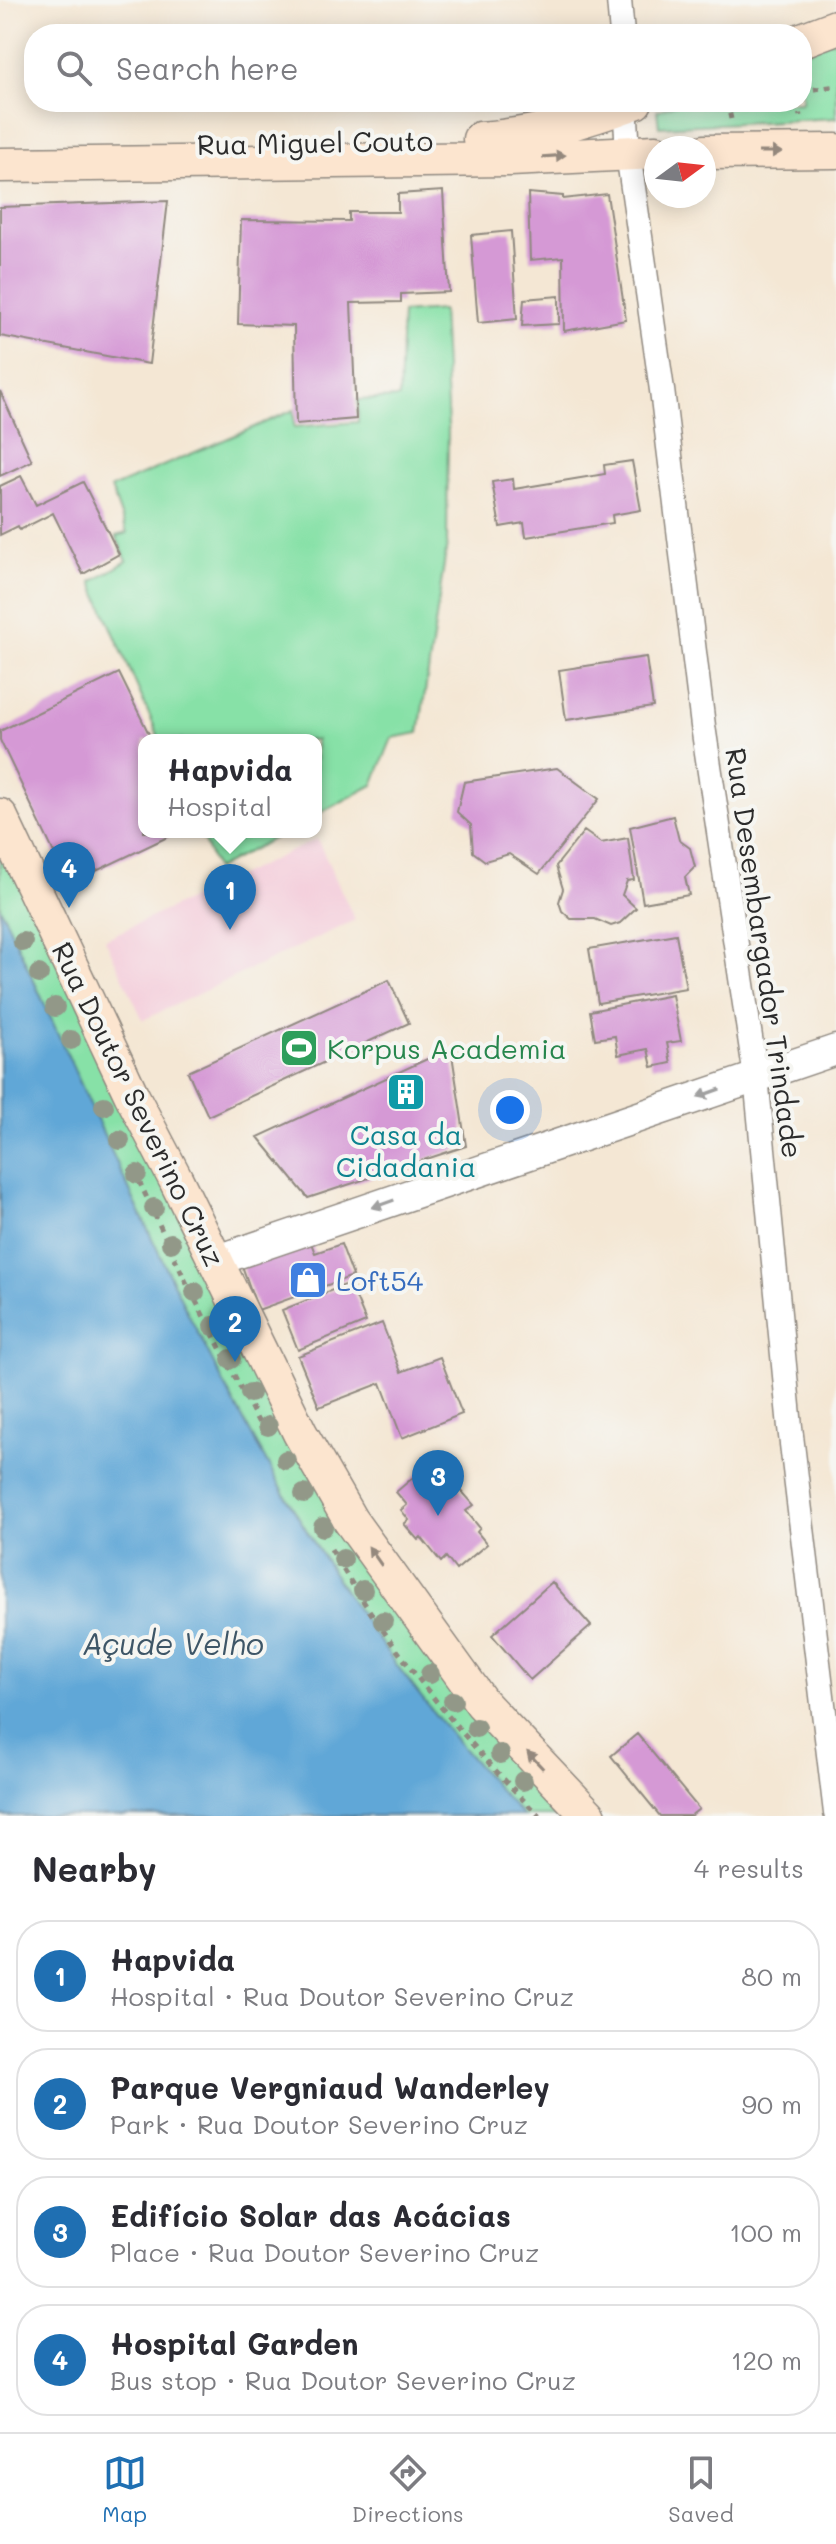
<!DOCTYPE html>
<meta charset="utf-8">
<style>
body{margin:0;font-family:Mali,sans-serif;background:#f7f7f7;color:#2b2b33}
.compass{position:absolute;left:644px;top:136px;width:72px;height:72px;border-radius:50%;background:#fff;box-shadow:0 4px 20px #0003;rotate:75deg}
.you{position:absolute;left:510px;top:1110px;width:28px;height:28px;margin:-20px;border:6px solid #fff;border-radius:50%;background:#1a73e8;box-shadow:0 0 0 12px #1a73e833}
.badge{display:grid;place-items:center;width:52px;height:52px;border-radius:50%;background:#1f6fb2;color:#fff;font-size:26px;font-weight:700}
.pin{position:absolute;translate:-50% -66px;filter:drop-shadow(0 2px 4px #0008)}
.pin::after{content:'';position:absolute;top:42px;width:28px;height:24px;background:inherit;clip-path:polygon(0 0,100% 0,50% 100%)}
.popup{position:absolute;left:138px;top:734px;width:184px;height:104px;box-sizing:border-box;display:grid;place-content:center;border-radius:16px;background:#fff;filter:drop-shadow(0 2px 6px #0005);font-size:26px;white-space:nowrap;color:#7c7c81}
.popup b{font-size:30px;color:#2b2b33}
.popup::after{content:'';position:absolute;left:50%;top:100%;margin-left:-16px;border:16px solid transparent;border-top-color:#fff}
.list{margin:0;padding:0;list-style:none}
h2{display:flex;justify-content:space-between;align-items:center;height:104px;margin:0;padding:0 32px;font-size:34px}
h2 small{font-size:26px;font-weight:400;color:#7c7c81}
.list li{display:grid;grid-template-columns:52px 1fr auto;gap:24px;align-items:center;box-sizing:border-box;height:112px;margin:0 16px 16px;padding:0 16px;border:2px solid #e1e1e2;border-radius:32px}
.list b{display:block;font-size:30px;white-space:nowrap}
.list p{margin:0;font-size:26px;white-space:nowrap;color:#7c7c81}
.list em{font-size:26px;font-style:normal;color:#7c7c81}
.icon{flex:none;width:44px;height:44px;fill:none;stroke:currentColor;stroke-width:2;stroke-linecap:round;stroke-linejoin:round}
.map{position:relative;flex:none;width:836px;height:1816px;overflow:hidden}
.search{position:absolute;background:#fff;box-shadow:0 4px 20px #0003;left:24px;right:24px;top:24px;height:88px;display:flex;align-items:center;gap:20px;box-sizing:border-box;padding:0 28px;border-radius:32px;color:#7c7c81;font-size:30px}
.sheet{height:616px;background:#fff}
nav{display:flex;justify-content:space-around;align-items:center;box-sizing:border-box;height:112px;border-top:2px solid #e1e1e2;background:#fff;font-size:22px;color:#7c7c81}
nav a{display:grid;justify-items:center;gap:4px}
nav .on{color:#1f6fb2}
.map>svg:first-child{display:block}
.built{fill:#f4cfdc}
.green{fill:#87e1a7;stroke:#598669;stroke-width:2}
.water{fill:#61a7d7;stroke:#466981;stroke-width:2}
.building{fill:#d599d5}
.lines{fill:none;stroke-linecap:round;stroke-linejoin:round}
.minor-casing{stroke:#908980;stroke-width:27}
.tertiary-casing{stroke:#908980;stroke-width:33}
.secondary-casing{stroke:#908980;stroke-width:37}
.path{stroke:#908980;stroke-width:5;stroke-dasharray:6 6;stroke-linecap:butt}
.minor{stroke:#fff;stroke-width:24}
.tertiary{stroke:#fff;stroke-width:30}
.secondary{stroke:#fce5cf;stroke-width:34}
.tree{fill:#929888}
.oneway{fill:#94887d}
.oneway2{fill:#a0a0a0}
.labels{text-anchor:middle;dominant-baseline:central;stroke-width:8;stroke-linejoin:round;paint-order:stroke}
.street-label{font-size:28px;fill:#2b2b2b;stroke:#f6f6f2}
.leisure-label{font-size:28px;fill:#27864d;stroke:#f6f6f2;text-anchor:start}
.culture-label{font-size:28px;fill:#0d838f;stroke:#f6f6f2}
.shop-label{font-size:28px;fill:#366cbe;stroke:#f6f6f2;text-anchor:start}
.water-label{font-size:30px;font-style:italic;fill:#3e5667;stroke:#f6f6f2}
</style>
<div class="map">
<svg width="836" height="1816" viewBox="0 0 836 1816">
<rect width="100%" height="100%" fill="#f6f6f2"/>
<filter id="ink" filterUnits="userSpaceOnUse"><feTurbulence type="fractalNoise" baseFrequency=".0125" numOctaves="2"/><feDisplacementMap in="SourceGraphic" scale="16" xChannelSelector="R" yChannelSelector="G"/><feConvolveMatrix kernelMatrix="1 2 1 2 8 2 1 2 1" color-interpolation-filters="sRGB"/></filter>
<filter id="wash" filterUnits="userSpaceOnUse"><feTurbulence type="fractalNoise" baseFrequency=".006" numOctaves="4" result="noise"/><feDisplacementMap in="SourceGraphic" scale="32" xChannelSelector="R" yChannelSelector="G"/><feGaussianBlur stdDeviation="1.8" result="paint"/><feColorMatrix in="noise" values="0 0 0 0 0 0 0 0 0 0 0 0 0 0 0 0 0 1.4 0 .05"/><feComposite in="paint" operator="in"/></filter>
<g filter="url(#wash)">
<rect width="100%" height="100%" fill="#f4e7d4"/>
<!-- built -->
<path class="built" d="M317,839l38,81 -212,100 -38,-81z"/>
<!-- green -->
<path class="green" d="M836,39v79l-177,9 -2,-16 23,-9h122v-49z
M442,310l6,117 -1,117 -28,189 -27,5 -19,47 -57,30v-75h-156l-68,-158 35,-21 -11,-25 11,-3 -16,-45 183,-78v17l64,-5v-22l41,-2 3,-85z
M200,832h85l-69,37z
M0,845l353,697 228,274h-58c-70,-75 -135,-157 -190,-243 -134,-209 -229,-442 -333,-666z"/>
<!-- water -->
<path class="water" d="M0,907c104,224 199,457 333,666 55,86 120,168 190,243h-523z"/>
<g id="blocks">
<!-- building -->
<path class="building" d="M443,191l6,101 -48,2v8l-50,1 5,116 -60,5 -2,-98 -56,-2 3,-104 108,1v-9h49v-18z
M528,193l35,3v3l44,-5 19,126 -62,11 -1,-74 -33,3z
M168,201l-19,163 -149,-28v-129z
M511,231l6,88 -39,4 -7,-88z
M559,296v28l-37,2 2,-27z
M0,391l32,70 -32,15z
M632,461l9,49 -29,5 1,8 -87,14 -2,-14 -24,4 -8,-45 21,-3 1,10 91,-15 -1,-9z
M21,476l15,29 47,-23 36,72 -36,20 -30,-61 -33,17 -2,-4 -18,9v-49z
M646,657l7,50 -87,13 -7,-50z
M119,673l33,67h-8v92h34l-109,52 -69,-144v-9z
M557,768l42,31 -60,75 -30,-20 -24,7 -12,-9 -2,-27 -14,-13 7,-30z
M673,816l6,24 11,8 5,19 -10,10 4,18 -46,8 -13,-76z
M584,831l17,12 27,-5 6,42 -7,1 -5,14 14,13 -16,15 -9,3 -16,-7h-24l-9,-8 -3,-9 4,-13 -7,-23z
M676,934l10,54 -88,15 -9,-54z
M389,980l20,43 -201,93 -20,-44z
M672,995l9,46 -14,2 4,20 -19,4 -4,-18 -30,6 -3,-19 -20,3 -5,-28z
M451,1048l15,98 -158,52 -50,-61z
M309,1238l6,15 26,-9 12,32 -95,34 -17,-47z
M350,1283l16,39 -68,28 -16,-40z
M382,1323l19,49 39,-15 22,57 -60,24 -21,-55 -62,24 -21,-51z
M423,1469l9,11 5,-4 9,10 7,-5 21,24 -8,6 14,17 -3,4 10,12 -31,26 -10,-13 -5,5 -20,-25 -3,3 -14,-16 5,-4 -8,-10 6,-5 -11,-13z
M552,1582l39,44 -61,54 -38,-45z
M637,1734l62,75 -9,7h-30l-49,-60z"/>
</g>
</g>
<g filter="url(#ink)">
<use href="#blocks" fill-opacity="0" stroke="#908980" stroke-width="2"/>
<g class="lines">
<defs>
<path id="minor" d="M619,0l3,34
M625,102l3,51 34,237 41,336 53,351 34,350 46,386"/>
<path id="tertiary" d="M215,1261l621,-211"/>
<path id="secondary" d="M802,40l34,-13
M480,139c55,-4 104,-18 155,-37
M704,152l132,-1
M0,165l510,-6 146,-7
M0,816l131,278 45,86 124,253 50,87 132,183 107,113"/>
</defs>
<!-- minor casing -->
<use href="#minor" class="minor-casing"/>
<!-- tertiary casing -->
<use href="#tertiary" class="tertiary-casing"/>
<!-- secondary casing -->
<use href="#secondary" class="secondary-casing"/>
<!-- path -->
<path class="path" d="M802,91l34,-5
M727,102l4,17
M797,102l3,14
M728,105l15,-3
M139,1181l47,101 78,151
M331,1549c57,98 129,187 208,267"/>
<!-- minor -->
<use href="#minor" class="minor"/>
<!-- tertiary -->
<use href="#tertiary" class="tertiary"/>
<!-- secondary -->
<use href="#secondary" class="secondary"/>
</g>
<!-- trees -->
<g class="tree">
<circle cx="23" cy="942" r="10"/>
<circle cx="39" cy="974" r="10"/>
<circle cx="55" cy="1007" r="10"/>
<circle cx="71" cy="1040" r="10"/>
<circle cx="104" cy="1106" r="10"/>
<circle cx="120" cy="1140" r="10"/>
<circle cx="137" cy="1174" r="10"/>
<circle cx="154" cy="1208" r="10"/>
<circle cx="171" cy="1243" r="10"/>
<circle cx="195" cy="1292" r="10"/>
<circle cx="213" cy="1326" r="10"/>
<circle cx="231" cy="1359" r="10"/>
<circle cx="250" cy="1393" r="10"/>
<circle cx="268" cy="1426" r="10"/>
<circle cx="286" cy="1460" r="10"/>
<circle cx="304" cy="1494" r="10"/>
<circle cx="323" cy="1527" r="10"/>
<circle cx="343" cy="1559" r="10"/>
<circle cx="363" cy="1590" r="10"/>
<circle cx="383" cy="1621" r="10"/>
<circle cx="430" cy="1674" r="10"/>
<circle cx="453" cy="1701" r="10"/>
<circle cx="476" cy="1728" r="10"/>
<circle cx="500" cy="1754" r="10"/>
<circle cx="523" cy="1781" r="10"/>
</g>
<!-- one-way arrows -->
<defs><path id="oneway-solid" d="M-6-.8H1V-3.2L6.5 0L1 3.2V.8H-6Z" transform="scale(2)"/></defs>
<g class="oneway">
<use href="#oneway-solid" transform="translate(770 152)"/>
<use href="#oneway-solid" transform="translate(554 156) rotate(-4)"/>
<use href="#oneway-solid" transform="translate(375 1556) rotate(-125)"/>
<use href="#oneway-solid" transform="translate(535 1760) rotate(-133)"/>
</g>
<g class="oneway2">
<use href="#oneway-solid" transform="translate(709 1093) rotate(161)"/>
<use href="#oneway-solid" transform="translate(383 1204) rotate(161)"/>
</g>
</g>
<!-- icons -->
<defs>
<symbol id="stadium-square" viewBox="-11 -11 22 22"><rect x="-9" y="-9" width="18" height="18" rx="4" fill="#2e9e5b" stroke="#f6f6f2"/><path d="M0-5a6.5 5 0 1 0 0 10a6.5 5 0 1 0 0-10ZM-3.5-1.8h7v3.6h-7Z" fill="#fff"/></symbol>
<symbol id="building-square" viewBox="-11 -11 22 22"><rect x="-9" y="-9" width="18" height="18" rx="4" fill="#0f9aa8" stroke="#f6f6f2"/><path d="M-4-6H4V6H1V3H-1V6H-4ZM-2.5-4.3h1.7v1.8h-1.7ZM.8-4.3h1.7v1.8H.8ZM-2.5-1h1.7V.8h-1.7ZM.8-1h1.7V.8H.8Z" fill="#fff"/></symbol>
<symbol id="shop-square" viewBox="-11 -11 22 22"><rect x="-9" y="-9" width="18" height="18" rx="4" fill="#3f7fe0" stroke="#f6f6f2"/><path d="M-5-2.5h2.3a2.7 3.5 0 0 1 5.4 0H5L5.5 6h-11ZM-1.5-2.5h3a1.5 2.3 0 0 0-3 0Z" fill="#fff"/></symbol>
</defs>
<g fill-rule="evenodd">
<use href="#stadium-square" x="277" y="1026" width="44" height="44"/>
<use href="#building-square" x="384" y="1070" width="44" height="44"/>
<use href="#shop-square" x="286" y="1258" width="44" height="44"/>
</g>
<g class="labels">
<!-- street labels -->
<g class="street-label">
<text transform="translate(315 142) rotate(-1)">Rua Miguel Couto</text>
<text transform="translate(765 953) rotate(82)">Rua Desembargador Trindade</text>
<text transform="translate(139 1104) rotate(64)">Rua Doutor Severino Cruz</text>
</g>
<!-- leisure labels -->
<g class="leisure-label">
<text x="327" y="1048">Korpus Academia</text>
</g>
<!-- culture labels -->
<g class="culture-label">
<text x="406" y="1134">Casa da<tspan x="406" dy="32">Cidadania</tspan></text>
</g>
<!-- shop labels -->
<g class="shop-label">
<text x="336" y="1280">Loft54</text>
</g>
<!-- water labels -->
<g class="water-label">
<text x="173" y="1643">Açude Velho</text>
</g>
</g>
</svg>
<svg class="compass" viewBox="-18 -18 36 36"><path d="M0-13l5 13h-10z" fill="#e53935"/><path d="M0 13l5-13h-10z" fill="#7c7c81"/></svg>
<div class="you"></div>
<div class="pin badge" style="left:230px;top:930px">1</div>
<div class="popup"><b>Hapvida</b>Hospital</div>
<div class="pin badge" style="left:235px;top:1362px">2</div>
<div class="pin badge" style="left:438px;top:1516px">3</div>
<div class="pin badge" style="left:69px;top:908px">4</div>
<div class="search"><svg class="icon" aria-label="search" viewBox="0 0 24 24"><circle cx="10" cy="10" r="6"/><path d="M15 15l6 6"/></svg>Search here</div>
</div>
<section class="sheet">
<h2>Nearby<small>4 results</small></h2>
<ul class="list">
<li><span class="badge">1</span><div><b>Hapvida</b><p>Hospital · Rua Doutor Severino Cruz</p></div><em>80 m</em></li>
<li><span class="badge">2</span><div><b>Parque Vergniaud Wanderley</b><p>Park · Rua Doutor Severino Cruz</p></div><em>90 m</em></li>
<li><span class="badge">3</span><div><b>Edifício Solar das Acácias</b><p>Place · Rua Doutor Severino Cruz</p></div><em>100 m</em></li>
<li><span class="badge">4</span><div><b>Hospital Garden</b><p>Bus stop · Rua Doutor Severino Cruz</p></div><em>120 m</em></li>
</ul>
</section>
<nav>
<a class="on"><svg class="icon" aria-label="map" viewBox="0 0 24 24"><path d="M3 6l6-2 6 2 6-2v14l-6 2-6-2-6 2zM9 4v14M15 6v14"/></svg>Map</a>
<a><svg class="icon" aria-label="directions" viewBox="0 0 24 24"><path d="M12 3l9 9-9 9-9-9zM9 14v-3h6M13 9l2 2-2 2"/></svg>Directions</a>
<a><svg class="icon" aria-label="saved" viewBox="0 0 24 24"><path d="M7 4h10v16l-5-4-5 4z"/></svg>Saved</a>
</nav>
